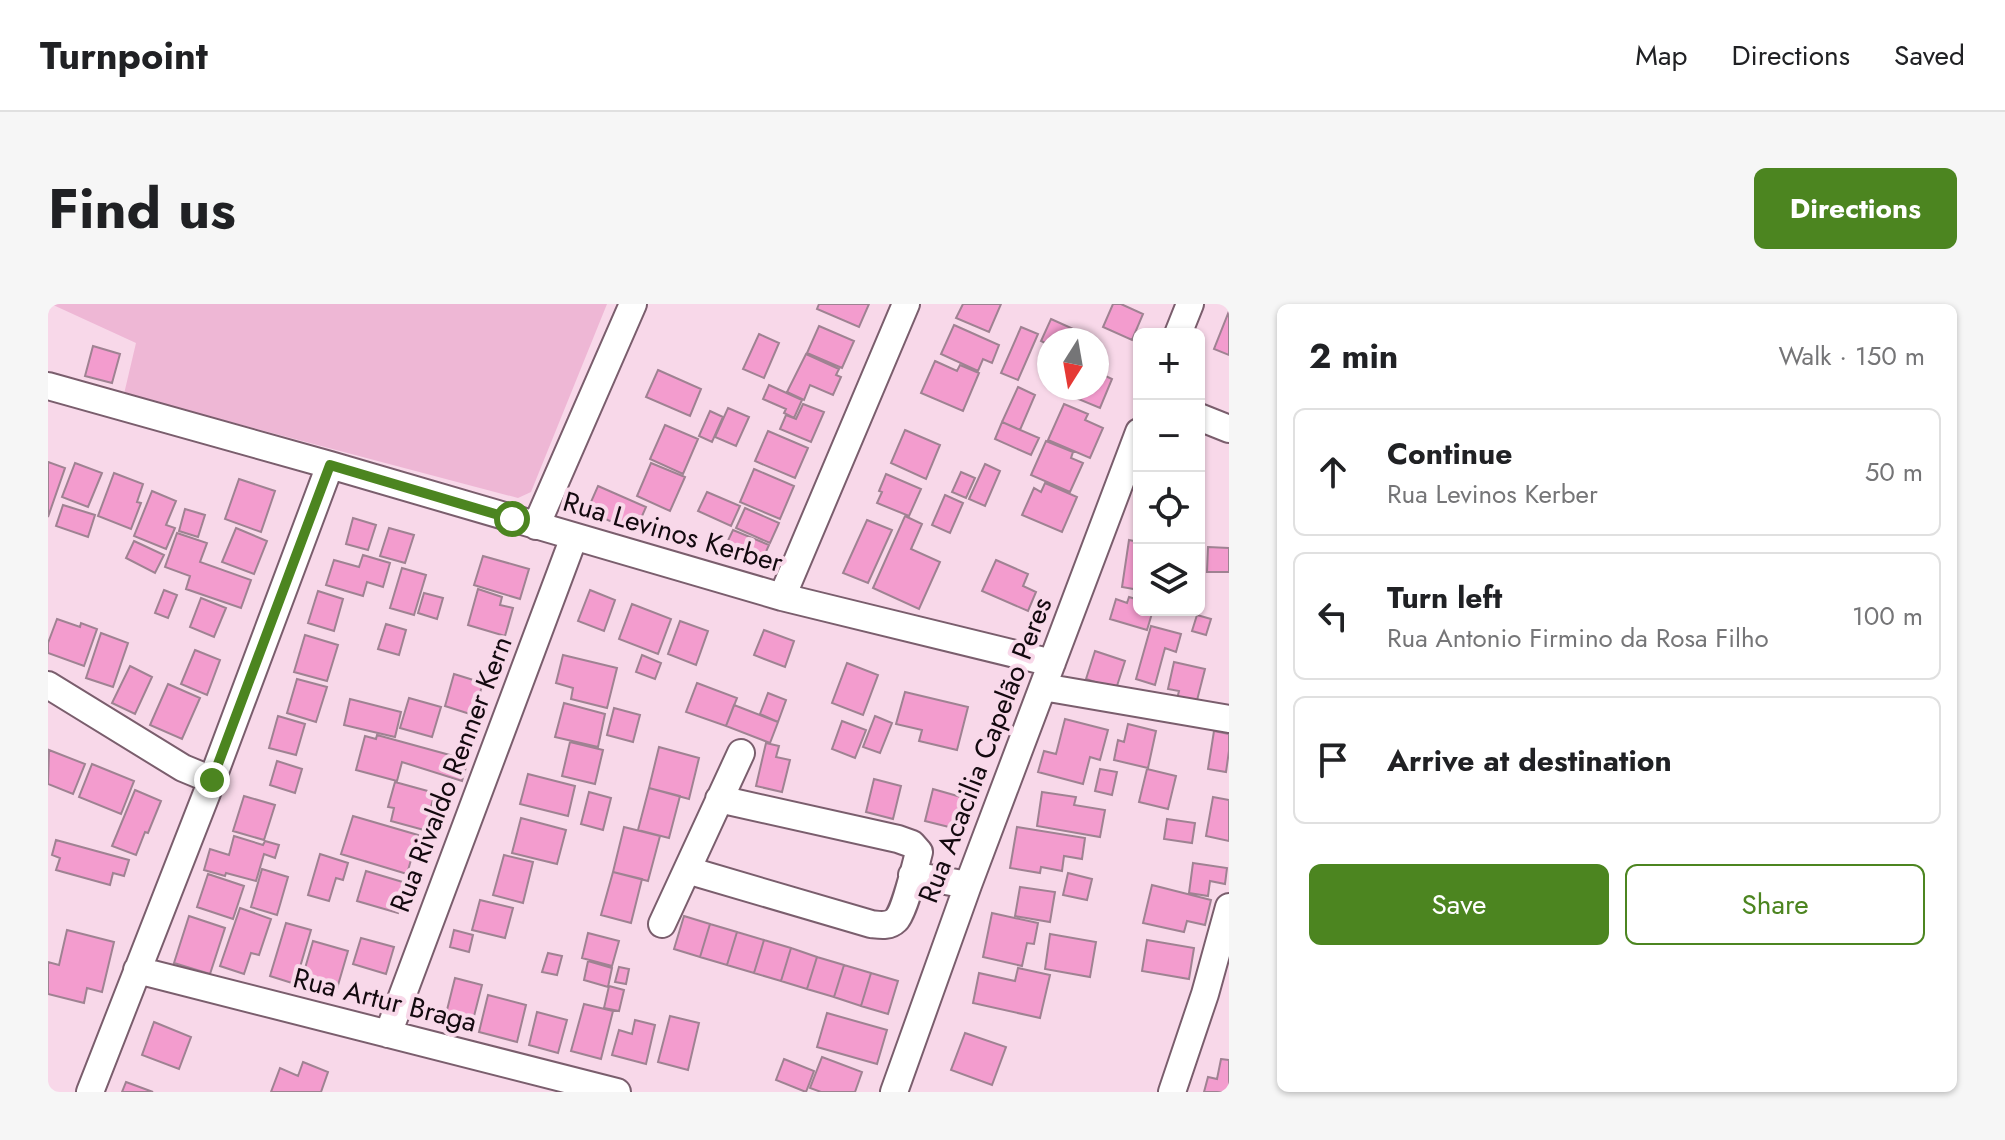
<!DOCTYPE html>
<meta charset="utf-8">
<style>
body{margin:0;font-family:Jost,sans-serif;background:#f6f6f6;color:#202124}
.controls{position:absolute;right:24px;top:24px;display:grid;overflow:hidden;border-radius:12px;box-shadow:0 2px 6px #0004}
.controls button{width:72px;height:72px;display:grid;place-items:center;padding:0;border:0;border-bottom:2px solid #e0e0e0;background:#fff;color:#202124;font:40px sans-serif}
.compass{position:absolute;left:989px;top:24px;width:72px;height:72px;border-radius:50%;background:#fff;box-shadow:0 2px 6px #0004;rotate:191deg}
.stop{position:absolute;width:24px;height:24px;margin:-18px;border:6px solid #4c8520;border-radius:50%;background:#fff}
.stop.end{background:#4c8520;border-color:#fff;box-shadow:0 2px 8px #0008}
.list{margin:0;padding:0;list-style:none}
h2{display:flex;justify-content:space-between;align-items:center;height:104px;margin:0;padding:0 32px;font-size:34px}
h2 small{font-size:26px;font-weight:400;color:#757577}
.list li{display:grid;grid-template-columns:52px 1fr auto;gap:24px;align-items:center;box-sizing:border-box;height:128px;margin:0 16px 16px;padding:0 16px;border:2px solid #e0e0e0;border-radius:12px}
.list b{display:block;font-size:30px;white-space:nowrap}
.list p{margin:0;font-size:26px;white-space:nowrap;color:#757577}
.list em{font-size:26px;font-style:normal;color:#757577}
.actions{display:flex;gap:16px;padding:24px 32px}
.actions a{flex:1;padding:18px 0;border:2px solid #4c8520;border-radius:12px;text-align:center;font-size:28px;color:#4c8520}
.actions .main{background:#4c8520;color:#fff}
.icon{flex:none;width:44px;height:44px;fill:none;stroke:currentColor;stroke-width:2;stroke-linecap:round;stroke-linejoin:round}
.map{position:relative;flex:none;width:1181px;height:788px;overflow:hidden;border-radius:12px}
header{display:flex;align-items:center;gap:48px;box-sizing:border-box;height:112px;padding:0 40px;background:#fff;border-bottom:2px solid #e0e0e0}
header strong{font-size:38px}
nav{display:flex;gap:44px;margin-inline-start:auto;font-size:28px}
.intro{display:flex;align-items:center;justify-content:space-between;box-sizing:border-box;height:192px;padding:0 48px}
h1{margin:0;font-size:56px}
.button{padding:20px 36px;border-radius:12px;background:#4c8520;color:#fff;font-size:28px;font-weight:700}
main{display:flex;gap:48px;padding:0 48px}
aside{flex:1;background:#fff;border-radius:12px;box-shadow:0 2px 6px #0004}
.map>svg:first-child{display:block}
.green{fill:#eeb7d5}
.building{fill:#f39cce;stroke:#9f8292;stroke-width:2}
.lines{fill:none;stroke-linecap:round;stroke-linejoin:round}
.minor-casing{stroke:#7a5e6d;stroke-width:30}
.minor{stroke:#fff;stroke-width:26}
.route{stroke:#4c8520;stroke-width:10}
.labels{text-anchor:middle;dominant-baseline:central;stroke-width:8;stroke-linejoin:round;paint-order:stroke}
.street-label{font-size:28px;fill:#13090f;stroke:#f8d8e9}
</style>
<header>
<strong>Turnpoint</strong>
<nav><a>Map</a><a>Directions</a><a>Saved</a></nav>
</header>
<div class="intro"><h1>Find us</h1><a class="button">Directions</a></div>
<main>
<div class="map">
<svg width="1181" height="788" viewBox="0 0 1181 788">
<rect width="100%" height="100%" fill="#f8d8e9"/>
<!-- green -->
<path class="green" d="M3,0h556l-76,188 -13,6 -394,-104 12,-51z"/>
<!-- building -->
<path class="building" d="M771,0h50l-10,23 -42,-18z
M915,0h38l-12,28 -33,-14z
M1065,0h8l22,10 -11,26 -29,-13z
M1181,7v44l-15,-6z
M1003,15l29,13 -3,8h-28v5l-8,-4z
M906,21l45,20 -7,18 -9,-4 -5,12 -37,-17z
M771,22l35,15 -12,27 -35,-15z
M973,23l17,7 -20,46 -17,-7z
M711,30l20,9 -15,35 -21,-9z
M45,42l27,8 -8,29 -27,-7z
M758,50l33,15 -3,6 5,2 -8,18 -23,-10 -6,15 -17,-8z
M887,57l22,10 3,-6 19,8 -16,38 -42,-18z
M610,66l43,19 -11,27 -44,-19z
M1049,68l15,7 -12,29 -24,-10 5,-10h16z
M721,81l33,15 -8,18 -10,-5 2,-4 -23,-10z
M970,83l17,8 -15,35 -18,-8z
M755,100l21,8 -13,30 -31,-13 6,-14 10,4z
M1016,100l24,10 -3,6 18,8 -13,30 -42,-18z
M680,104l21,9 -13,29 -21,-9z
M662,107l13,6 -11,25 -13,-6z
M954,118l37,16 -8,17 -36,-16z
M617,121l33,14 -15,35 -33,-15z
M857,126l35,15 -14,34 -35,-16z
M720,127l40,17 -13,30 -40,-17z
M998,137l27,11 -2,6 12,5 -13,29 -39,-17z
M0,158l17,6 -17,49z
M27,159l27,10 -14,34 -26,-10z
M603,159l34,14 -15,34 -33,-15z
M937,160l15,7 -15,35 -16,-7z
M706,165l40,17 -14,33 -40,-17z
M913,168l14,6 -9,20 -14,-6z
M66,169l29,11 -6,18 4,1 -10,26 -33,-13z
M838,170l35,15 -12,27 -32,-13 5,-11 -3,-1z
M191,175l36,12 -14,41 -36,-13z
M997,179l32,14 -15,35 -40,-17 12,-27 7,4z
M550,182l48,21 -11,25 -48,-21z
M104,187l24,10 -10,24 9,3 -9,21 -32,-13z
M659,188l33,14 -9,20 -33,-15z
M897,191l18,8 -13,30 -18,-8z
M15,201l32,10 -7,22 -32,-11z
M697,204l34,15 -9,20 -34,-15z
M137,205l20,6 -7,22 -19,-6z
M857,212l17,8 -11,25 29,13 -21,47 -46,-21z
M305,214l23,7 -8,25 -22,-6z
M819,216l25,10 -24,53 -25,-10z
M188,224l31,13 -13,33 -32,-12z
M341,224l25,7 -9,28 -25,-7z
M685,226l36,15 -10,22 -36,-16z
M129,229l30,10 -7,19 51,18 -10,28 -55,-19 4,-13 -25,-9z
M1081,236l10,2v48l-17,-3z
M86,237l30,14 -9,18 -29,-15z
M1160,243l21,1v24h-22z
M315,251l27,8 -7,24 -16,-5 -4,14 -37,-11 8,-25 25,7z
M435,252l46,13 -9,30 -46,-14z
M948,256l32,14 -5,12 13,6 -8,19 -46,-20z
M354,264l24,7 -12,40 -24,-7z
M430,285l24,8 -2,8 13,3 -8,28 -37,-11z
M116,286l13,5 -9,23 -13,-5z
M542,286l25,10 -11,31 -26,-10z
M270,287l25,8 -9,32 -26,-8z
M376,289l19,5 -6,21 -19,-6z
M1081,293l10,3v10h14l-6,20 -37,-11 6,-20 11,4z
M153,294l25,10 -12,29 -24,-10z
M584,300l39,15 -13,35 -39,-15z
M1149,311l14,4 -5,16 -14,-4z
M9,315l23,8 1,-4 16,6 -13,37 -36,-13v-10z
M632,317l28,10 -12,34 -28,-11z
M338,320l20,6 -7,25 -21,-6z
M1103,322l30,8 -5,18 -11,-4 -10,37 -19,-6z
M716,326l30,11 -9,26 -31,-12z
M53,329l27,10 -15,44 -27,-9z
M257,331l33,10 -11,36 -33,-9z
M147,346l25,10 -13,35 -26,-11z
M1047,347l30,10 -9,28 -30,-10z
M515,351l54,13 -10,40 -36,-9 2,-11 -17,-5z
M594,351l19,8 -6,16 -19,-7z
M1126,358l31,7 -11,43 -19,-5 4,-16 -11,-2z
M799,359l31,12 -15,40 -31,-12z
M82,362l22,11 -17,37 -23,-11z
M406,370l29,9 -10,32 -28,-9z
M249,375l30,8 -11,35 -29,-9z
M649,379l40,15 -11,28 -40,-14z
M120,380l32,14 -18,41 -32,-14z
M857,388l63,15 -11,43 -38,-9 3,-11 -26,-6z
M720,389l18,7 -8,22 -18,-8z
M361,394l32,9 -9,30 -32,-9z
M302,395l51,13 -6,25 -51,-12z
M516,399l41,11 -7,33 -43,-10z
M686,401l44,17 -8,21 -44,-17z
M566,404l26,7 -7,27 -26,-7z
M230,412l27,8 -9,31 -27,-7z
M827,412l17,7 -12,30 -17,-6z
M1017,415l43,11 -8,30 -10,-3 -7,27 -45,-12 6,-21 12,3z
M794,417l24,9 -11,28 -23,-9z
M1080,420l28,7 -8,37 -34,-8 4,-20 6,2z
M1166,427l15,3v17l-3,21 -18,-3z
M329,431l91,25 -6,21 -60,-19 -5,19 -41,-11 9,-34 11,3z
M522,438l33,8 -8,34 -33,-8z
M718,439l13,3 -3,11 14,3 -8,32 -26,-6z
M611,443l40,11 -10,41 -40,-11z
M1,446l36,14 -12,30 -25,-10z
M229,457l25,8 -7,24 -25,-8z
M44,460l42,17 -13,33 -42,-17z
M1052,465l17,3 -5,23 -17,-4z
M1099,465l29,7 -8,33 -29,-7z
M480,470l47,12 -7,30 -48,-12z
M826,475l27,7 -8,33 -27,-7z
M347,478l40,11 -11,37 -33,-9 3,-13 -6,-1z
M601,484l31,8 -11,42 -31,-8z
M885,485l28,8 -8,31 -28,-7z
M87,486l26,11 -13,32 -3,-1 -9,23 -24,-9z
M541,488l22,6 -8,32 -22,-6z
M994,488l34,5 -2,8 31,5 -5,27 -63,-11z
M196,492l31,9 -11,35 -31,-9z
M1165,493l16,3v41l-23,-5z
M305,512l65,19 -11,39 -66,-20z
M473,514l45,12 -9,34 -45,-11z
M1119,515l28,4 -3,20 -28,-4z
M576,523l36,9 -12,45 -35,-9z
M969,523l68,11 -3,21 -18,-3 -2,15 -21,-4 -1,6 -30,-5z
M186,532l29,9 2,-4 14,4 -4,13 -11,-4 -8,27 -30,-8 -1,3 -21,-6 6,-21 19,6z
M8,536l73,20 -5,16 -11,-3 -3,12 -54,-15 4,-12 -8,-3z
M272,550l28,9 -5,17 -7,-2 -7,23 -21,-6z
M456,551l29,7 -10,41 -30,-8z
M1145,559l34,5 -2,16 -15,-3 -2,15 -19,-3z
M214,565l26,8 -11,38 -26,-8z
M318,567l40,12 -8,30 -41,-12z
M565,568l29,7 -11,44 -30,-8z
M1020,569l24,6 -5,21 -24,-5z
M160,570l36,12 -11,33 -36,-12z
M1104,581l59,15 -6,25 -18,-4 -3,11 -41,-9z
M972,583l35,5 -5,30 -35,-6z
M432,596l33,8 -8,30 -33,-8z
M192,604l31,11 -12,36 -8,-2 -7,21 -24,-8z
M944,609l46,10 -4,21 -7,-1 -5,23 -39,-9z
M141,612l36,12 -15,46 -36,-11z
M636,612l26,8 -10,33 -26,-8z
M238,619l25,7 -16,54 -25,-8z
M662,620l27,8 -10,33 -27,-8z
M19,626l47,12 -12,50 -15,-4 -3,15 -36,-9v-32l11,3z
M406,626l19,5 -4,17 -19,-5z
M689,628l27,8 -10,33 -27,-8z
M540,629l31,8 -7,25 -30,-8z
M1002,630l46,8 -6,35 -45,-8z
M313,634l33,9 -8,27 -33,-10z
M716,636l27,8 -10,33 -27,-8z
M1099,636l47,8 -5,31 -47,-8z
M265,637l35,10 -12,41 -35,-10z
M743,644l26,9 -10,32 -26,-8z
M500,649l14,3 -5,19 -15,-3z
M769,653l27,8 -10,32 -27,-8z
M540,657l24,7 -4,19 -24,-7z
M796,661l27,8 -10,33 -27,-9z
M571,663l10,2 -3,15 -11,-2z
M970,664l32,7 -10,43 -67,-15 6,-30 36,8z
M823,669l27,8 -10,33 -27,-8z
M407,674l27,7 -9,35 -27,-6z
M561,682l15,4 -5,21 -15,-3z
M440,691l38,10 -9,37 -38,-10z
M536,700l29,7 -12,48 -30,-8z
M489,708l30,8 -9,33 -29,-8z
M779,709l60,17 -10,34 -60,-17z
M622,712l29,7 -11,47 -30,-8z
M587,716l20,5 -9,39 -34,-9 7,-25 13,4z
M106,718l37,15 -12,32 -37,-14z
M917,729l41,14 -14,38 -41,-15z
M774,753l40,15 -7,20h-34l-11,-4z
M736,755l30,12 -8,21 -30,-12z
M1173,755l8,1v32h-25l4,-15 9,2z
M255,758l25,10 -7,20h-50l9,-24 18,8z
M78,778l27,10h-31z"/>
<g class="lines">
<defs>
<path id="minor" d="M1130,30l12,-30
M0,82l282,79 452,132 270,66
M1151,113l30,12
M488,222l97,-222
M734,293l124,-293
M0,381l135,83 29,12
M995,383l186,32
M639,566l184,54c9,1 18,3 25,-4 8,-7 20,-56 23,-68l-7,-8 -14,-5 -179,-40
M864,571l56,10
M614,620l79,-171
M89,666l480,122
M340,730l186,-497
M42,788l122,-312 118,-315
M846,788l74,-207 171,-453
M1124,788l33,-98 24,-87"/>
</defs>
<!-- minor casing -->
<use href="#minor" class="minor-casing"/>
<!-- minor -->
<use href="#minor" class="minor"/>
</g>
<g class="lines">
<!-- route -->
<path class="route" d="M164,476l118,-315 182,54"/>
</g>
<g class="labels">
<!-- street labels -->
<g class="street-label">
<text transform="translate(625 228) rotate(16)">Rua Levinos Kerber</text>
<text transform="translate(937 446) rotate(-69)">Rua Acacilia Capelão Peres</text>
<text transform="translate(403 470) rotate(-69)">Rua Rivaldo Renner Kern</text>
<text transform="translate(337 696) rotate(14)">Rua Artur Braga</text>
</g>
</g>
</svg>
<div class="controls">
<button>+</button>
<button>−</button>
<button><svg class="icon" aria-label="locate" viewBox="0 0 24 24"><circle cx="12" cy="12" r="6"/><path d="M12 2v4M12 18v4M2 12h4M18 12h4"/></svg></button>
<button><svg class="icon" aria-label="layers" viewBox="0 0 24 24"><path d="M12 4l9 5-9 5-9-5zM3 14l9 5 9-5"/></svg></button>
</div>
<svg class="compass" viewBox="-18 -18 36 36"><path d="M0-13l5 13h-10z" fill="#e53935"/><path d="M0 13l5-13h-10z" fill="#757577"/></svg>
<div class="stop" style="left:464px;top:215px"></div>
<div class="stop end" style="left:164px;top:476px"></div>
</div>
<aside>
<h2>2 min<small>Walk · 150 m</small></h2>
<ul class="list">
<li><svg class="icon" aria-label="ahead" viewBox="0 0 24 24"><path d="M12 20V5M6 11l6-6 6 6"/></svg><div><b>Continue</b><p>Rua Levinos Kerber</p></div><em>50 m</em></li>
<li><svg class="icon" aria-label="left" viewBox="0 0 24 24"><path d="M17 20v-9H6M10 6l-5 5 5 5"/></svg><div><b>Turn left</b><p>Rua Antonio Firmino da Rosa Filho</p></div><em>100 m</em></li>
<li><svg class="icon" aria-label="arrive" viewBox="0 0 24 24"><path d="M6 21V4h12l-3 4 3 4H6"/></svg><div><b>Arrive at destination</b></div></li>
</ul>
<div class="actions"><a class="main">Save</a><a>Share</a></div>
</aside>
</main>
